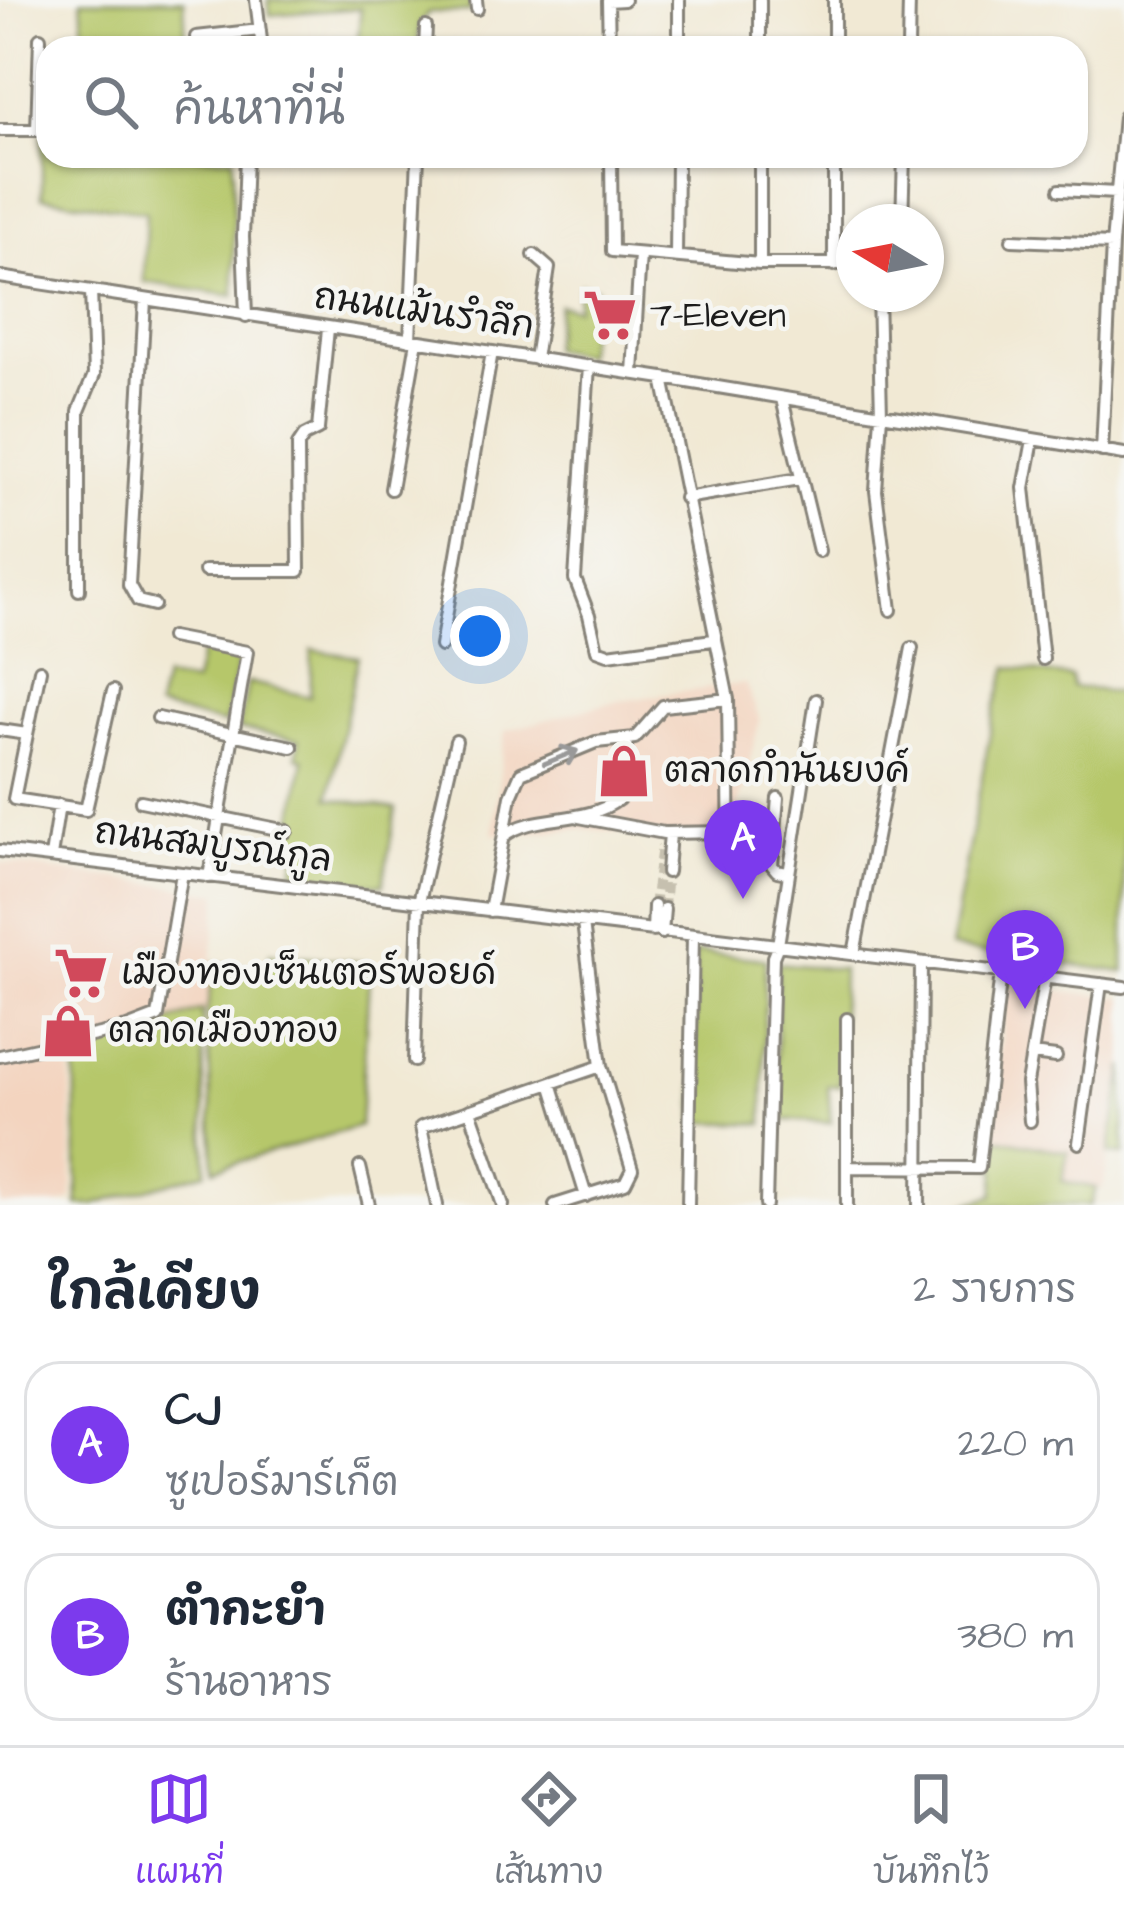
<!DOCTYPE html>
<html lang="th">
<meta charset="utf-8">
<style>
body{margin:0;font-family:"Architects Daughter","Playpen Sans Thai",sans-serif;background:#f2f2f3;color:#1f2937}
.compass{position:absolute;left:836px;top:204px;width:108px;height:108px;border-radius:50%;background:#fff;box-shadow:0 3px 9px #0004;rotate:280deg}
.you{position:absolute;left:480px;top:636px;width:42px;height:42px;margin:-30px;border:9px solid #fff;border-radius:50%;background:#1a73e8;box-shadow:0 0 0 18px #1a73e833}
.badge{display:grid;place-items:center;width:78px;height:78px;border-radius:50%;background:#7c3aed;color:#fff;font-size:39px;font-weight:700}
.pin{position:absolute;translate:-50% -99px;filter:drop-shadow(0 3px 6px #0008)}
.pin::after{content:'';position:absolute;top:63px;width:42px;height:36px;background:inherit;clip-path:polygon(0 0,100% 0,50% 100%)}
.list{margin:0;padding:0;list-style:none}
h2{display:flex;justify-content:space-between;align-items:center;height:156px;margin:0;padding:0 48px;font-size:51px}
h2 small{font-size:39px;font-weight:400;color:#747a83}
.list li{display:grid;grid-template-columns:78px 1fr auto;gap:36px;align-items:center;box-sizing:border-box;height:168px;margin:0 24px 24px;padding:0 24px;border:3px solid #e0e1e3;border-radius:36px}
.list b{display:block;font-size:45px;white-space:nowrap}
.list p{margin:0;font-size:39px;white-space:nowrap;color:#747a83}
.list em{font-size:39px;font-style:normal;color:#747a83}
.icon{flex:none;width:66px;height:66px;fill:none;stroke:currentColor;stroke-width:2;stroke-linecap:round;stroke-linejoin:round}
.map{position:relative;flex:none;width:1124px;height:1205px;overflow:hidden}
.search{position:absolute;background:#fff;box-shadow:0 3px 9px #0004;left:36px;right:36px;top:36px;height:132px;display:flex;align-items:center;gap:30px;box-sizing:border-box;padding:0 42px;border-radius:36px;color:#747a83;font-size:45px}
.sheet{height:540px;background:#fff}
nav{display:flex;justify-content:space-around;align-items:center;box-sizing:border-box;height:168px;border-top:3px solid #e0e1e3;background:#fff;font-size:33px;color:#747a83}
nav a{display:grid;justify-items:center;gap:6px}
nav .on{color:#7c3aed}
.map>svg:first-child{display:block}
.built{fill:#f3d4bf}
.green{fill:#b6c76a;stroke:#697243;stroke-width:3}
.lines{fill:none;stroke-linecap:round;stroke-linejoin:round}
.minor-tunnel{stroke:#c6c0af;stroke-width:10;stroke-dasharray:10 5;stroke-linecap:butt}
.minor-casing{stroke:#868278;stroke-width:16}
.minor{stroke:#fff;stroke-width:10}
.oneway{stroke:#999}
.labels{text-anchor:middle;dominant-baseline:central;stroke-width:9;stroke-linejoin:round;paint-order:stroke}
.street-label{font-size:36px;fill:#1c1c1c;stroke:#f6f6f2}
.poi-label{font-size:36px;fill:#1c1c1c;stroke:#f6f6f2;text-anchor:start}
</style>
<div class="map">
<svg width="1124" height="1205" viewBox="0 0 1124 1205">
<rect width="100%" height="100%" fill="#f6f6f2"/>
<filter id="ink" filterUnits="userSpaceOnUse"><feTurbulence type="fractalNoise" baseFrequency=".00833" numOctaves="2"/><feDisplacementMap in="SourceGraphic" scale="24" xChannelSelector="R" yChannelSelector="G"/><feConvolveMatrix kernelMatrix="1 2 1 2 8 2 1 2 1" color-interpolation-filters="sRGB"/></filter>
<filter id="wash" filterUnits="userSpaceOnUse"><feTurbulence type="fractalNoise" baseFrequency=".004" numOctaves="4" result="noise"/><feDisplacementMap in="SourceGraphic" scale="48" xChannelSelector="R" yChannelSelector="G"/><feGaussianBlur stdDeviation="2.7" result="paint"/><feColorMatrix in="noise" values="0 0 0 0 0 0 0 0 0 0 0 0 0 0 0 0 0 1.4 0 .05"/><feComposite in="paint" operator="in"/></filter>
<g filter="url(#wash)">
<rect width="100%" height="100%" fill="#f1e9d4"/>
<!-- built -->
<path class="built" d="M745,683l15,36 -23,92 10,30 -162,-12 -92,5 12,-103 108,-29z
M0,863l219,30 -12,117 -137,42 2,148 -14,5h-58z
M1007,985l117,13v68l-21,123 -41,-7 5,-30 -76,-15z"/>
<!-- green -->
<path class="green" d="M81,0h103l2,48h-101z
M268,0h202l1,12h-42l-9,11 -3,25h-60l4,-40 -91,7z
M48,134v22l185,1 1,139 -90,-14 2,-70 -104,-15v-62z
M580,285l16,3 -11,67 -34,-6 8,-44 17,3z
M201,650l38,7 -14,67 -68,-16 7,-30 30,5z
M312,650l46,7 -29,141 67,11 -13,76 -90,-9 3,-25 -8,-2 16,-90 -7,-2 2,-17 -60,-11 9,-47 62,15z
M1008,667l63,10 1,10 52,6v279l-174,-24 45,-241z
M695,952l70,7 -2,165 -68,-2z
M270,953l100,10 -10,163 -146,43 -7,-159 7,-47 54,7z
M777,963l65,6 -2,117h-12l3,37 -54,-4z
M202,1010l4,162 -113,33h-15l-3,-148z
M1124,1066v89l-15,-1z
M991,1137l77,15 -6,29 34,7 -5,17h-129l32,-10 2,-26 -11,-3z"/>
</g>
<g filter="url(#ink)">
<g class="lines">
<!-- minor-tunnel -->
<path class="minor-tunnel" d="M654,906l8,-60
M664,909l3,-37"/>
<defs>
<path id="minor" d="M256,0l6,48
M476,0l1,9
M760,0v48
M196,37l64,-7
M425,48l1,-21
M609,48l-1,-47 16,-1
M679,48v-48
M834,48v-48
M908,48l1,-48
M0,130h37l3,-92
M246,156l-3,81 3,79
M611,156l1,95 148,13h94
M760,156v108
M1060,190l56,3
M902,222l2,-66
M1012,240l100,4
M534,255l15,13 -14,91
M676,256l1,-100
M834,265v-109
M0,277l663,101 461,76
M878,294l3,121 -5,76 15,119
M145,300l-16,285 9,16 16,4
M410,340l8,-184
M589,366l-14,213 14,36 8,35 11,4 105,-14
M633,373l7,-119
M663,378l65,321 2,159
M782,399l37,152
M1033,440l-9,48 19,171
M1102,451l10,-207 12,-127
M391,489l26,-148
M685,498l115,-19
M205,571h94l-1,-126 6,-9 14,-7 10,-100
M79,590v-179l15,-36 -3,-84
M171,637l76,15 -38,225
M441,646l51,-294
M40,670l-26,129 72,11 27,-119
M158,718l134,29
M0,730l27,4
M778,798l-6,67 5,6 10,2
M141,801l146,30
M579,817l85,16 66,-1
M504,836c31,-24 80,-10 115,-37l8,-60
M0,851l1124,136
M51,856l8,-51
M667,872l3,-39
M490,911l21,-115 10,-23 75,-31 39,-4 28,-32 65,-7
M653,931l1,-25
M662,933l2,-24
M854,954l58,-306
M1032,1054l24,3
M0,1056l127,-28 31,-12 24,-143
M414,1061l5,-159 37,-161
M551,1083l35,113
M470,1110l33,95
M1030,1121l-3,-38 18,-106
M1079,1143l22,-159
M360,1167l9,38
M847,1167l132,1 22,-196
M437,1205l-16,-78 180,-61
M555,1205l70,-22 7,-14 -31,-103 -18,-143
M688,1205l5,-269
M766,1205l7,-248 5,-12 38,-245
M847,1205v-186
M919,1205l2,-242"/>
</defs>
<!-- minor casing -->
<use href="#minor" class="minor-casing"/>
<!-- minor -->
<use href="#minor" class="minor"/>
</g>
<!-- one-way arrows -->
<defs><path id="oneway-shaft" d="M-6 0H5M1.5-3L5.5 0L1.5 3" fill="none" stroke-width="1.6" stroke-linecap="round" stroke-linejoin="round" transform="scale(3)"/></defs>
<use class="oneway" href="#oneway-shaft" transform="translate(561 757) rotate(-22)"/>
</g>
<!-- icons -->
<defs>
<symbol id="supermarket-bare" viewBox="-9 -9 18 18"><path d="M-6-5.5h2.5l.6 2H6L4.5 2H-2.5L-4.4-4H-6ZM-1.5 3.2a1.3 1.3 0 1 0 .1 0ZM3 3.2a1.3 1.3 0 1 0 .1 0Z" fill="#d1495b" stroke="#f6f6f2" stroke-width="2.5" paint-order="stroke"/></symbol>
<symbol id="shop-bare" viewBox="-9 -9 18 18"><path d="M-5-2.5h2.3a2.7 3.5 0 0 1 5.4 0H5L5.5 6h-11ZM-1.5-2.5h3a1.5 2.3 0 0 0-3 0Z" fill="#d1495b" stroke="#f6f6f2" stroke-width="2.5" paint-order="stroke"/></symbol>
</defs>
<g fill-rule="evenodd">
<use href="#supermarket-bare" x="572" y="277" width="76" height="76"/>
<use href="#shop-bare" x="586" y="733" width="76" height="76"/>
<use href="#supermarket-bare" x="43" y="935" width="76" height="76"/>
<use href="#shop-bare" x="30" y="993" width="76" height="76"/>
</g>
<g class="labels">
<!-- street labels -->
<g class="street-label">
<text transform="translate(424 312) rotate(8)">ถนนแม้นรำลึก</text>
<text transform="translate(213 846) rotate(7)">ถนนสมบูรณ์กูล</text>
</g>
<!-- poi labels -->
<g class="poi-label">
<text x="650" y="315">7-Eleven</text>
<text x="664" y="771">ตลาดกำนันยงค์</text>
<text x="121" y="973">เมืองทองเซ็นเตอร์พอยด์</text>
<text x="108" y="1031">ตลาดเมืองทอง</text>
</g>
</g>
</svg>
<svg class="compass" viewBox="-18 -18 36 36"><path d="M0-13l5 13h-10z" fill="#e53935"/><path d="M0 13l5-13h-10z" fill="#747a83"/></svg>
<div class="you"></div>
<div class="pin badge" style="left:743px;top:899px">A</div>
<div class="pin badge" style="left:1025px;top:1009px">B</div>
<div class="search"><svg class="icon" aria-label="search" viewBox="0 0 24 24"><circle cx="10" cy="10" r="6"/><path d="M15 15l6 6"/></svg>ค้นหาที่นี่</div>
</div>
<section class="sheet">
<h2>ใกล้เคียง<small>2 รายการ</small></h2>
<ul class="list">
<li><span class="badge">A</span><div><b>CJ</b><p>ซูเปอร์มาร์เก็ต</p></div><em>220 m</em></li>
<li><span class="badge">B</span><div><b>ตำกะยำ</b><p>ร้านอาหาร</p></div><em>380 m</em></li>
</ul>
</section>
<nav>
<a class="on"><svg class="icon" aria-label="map" viewBox="0 0 24 24"><path d="M3 6l6-2 6 2 6-2v14l-6 2-6-2-6 2zM9 4v14M15 6v14"/></svg>แผนที่</a>
<a><svg class="icon" aria-label="directions" viewBox="0 0 24 24"><path d="M12 3l9 9-9 9-9-9zM9 14v-3h6M13 9l2 2-2 2"/></svg>เส้นทาง</a>
<a><svg class="icon" aria-label="saved" viewBox="0 0 24 24"><path d="M7 4h10v16l-5-4-5 4z"/></svg>บันทึกไว้</a>
</nav>
